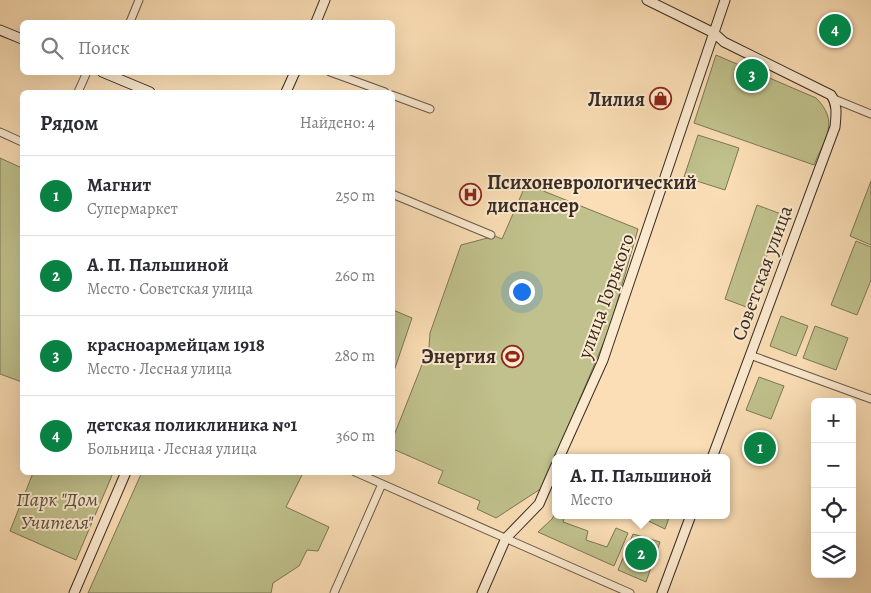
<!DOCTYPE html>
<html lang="ru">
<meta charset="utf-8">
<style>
body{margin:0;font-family:Alegreya,serif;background:#f2f2f3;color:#2b2b33}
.controls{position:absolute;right:15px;bottom:15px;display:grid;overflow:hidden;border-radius:8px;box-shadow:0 5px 20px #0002}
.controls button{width:45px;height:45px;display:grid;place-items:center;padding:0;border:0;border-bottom:1px solid #e1e1e2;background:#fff;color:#2b2b33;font:25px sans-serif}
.you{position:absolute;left:521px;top:291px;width:18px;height:18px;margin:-12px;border:4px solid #fff;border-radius:50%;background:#1a73e8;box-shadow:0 0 0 8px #1a73e833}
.badge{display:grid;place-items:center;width:32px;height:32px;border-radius:50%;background:#0b8043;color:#fff;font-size:16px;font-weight:700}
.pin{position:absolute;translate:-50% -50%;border:2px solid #fff;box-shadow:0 1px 5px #0006}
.popup{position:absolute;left:552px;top:454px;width:178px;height:65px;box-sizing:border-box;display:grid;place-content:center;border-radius:8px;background:#fff;filter:drop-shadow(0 1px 4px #0005);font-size:16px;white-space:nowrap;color:#7c7c81}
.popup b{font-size:19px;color:#2b2b33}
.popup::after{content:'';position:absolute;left:50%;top:100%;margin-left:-10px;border:10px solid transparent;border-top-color:#fff}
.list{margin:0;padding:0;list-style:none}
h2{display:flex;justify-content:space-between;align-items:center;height:65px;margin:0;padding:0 20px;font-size:21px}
h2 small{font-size:16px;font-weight:400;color:#7c7c81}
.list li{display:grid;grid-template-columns:32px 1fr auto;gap:15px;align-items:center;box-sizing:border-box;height:80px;padding:0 20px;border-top:1px solid #e1e1e2}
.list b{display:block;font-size:19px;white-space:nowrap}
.list p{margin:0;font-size:16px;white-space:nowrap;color:#7c7c81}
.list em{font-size:16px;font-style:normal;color:#7c7c81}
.icon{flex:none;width:28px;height:28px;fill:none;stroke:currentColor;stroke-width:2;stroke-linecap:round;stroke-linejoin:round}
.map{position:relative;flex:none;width:871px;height:593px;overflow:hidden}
.search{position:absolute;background:#fff;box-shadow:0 5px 20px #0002;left:20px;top:20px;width:375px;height:55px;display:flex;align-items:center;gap:12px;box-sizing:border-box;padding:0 18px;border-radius:8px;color:#7c7c81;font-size:19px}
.panel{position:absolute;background:#fff;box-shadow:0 5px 20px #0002;left:20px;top:90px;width:375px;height:385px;border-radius:8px}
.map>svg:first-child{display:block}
.green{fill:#c0c18c;stroke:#7c7659}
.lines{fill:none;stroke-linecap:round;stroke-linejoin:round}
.street-casing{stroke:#68584a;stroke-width:9}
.secondary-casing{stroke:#372b26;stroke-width:11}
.street{stroke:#fceacf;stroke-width:7}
.secondary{stroke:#fceacf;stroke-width:9}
.labels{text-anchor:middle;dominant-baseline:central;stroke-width:4;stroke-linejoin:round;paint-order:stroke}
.poi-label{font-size:20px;font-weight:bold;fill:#372b26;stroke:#fceacf;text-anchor:end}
.street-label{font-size:20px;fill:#372b26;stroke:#fceacf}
.park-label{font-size:20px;font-style:italic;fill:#595040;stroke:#fceacf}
</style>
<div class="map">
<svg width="871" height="593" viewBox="0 0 871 593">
<rect width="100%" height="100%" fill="#fbdeb5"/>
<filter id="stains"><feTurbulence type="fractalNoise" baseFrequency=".004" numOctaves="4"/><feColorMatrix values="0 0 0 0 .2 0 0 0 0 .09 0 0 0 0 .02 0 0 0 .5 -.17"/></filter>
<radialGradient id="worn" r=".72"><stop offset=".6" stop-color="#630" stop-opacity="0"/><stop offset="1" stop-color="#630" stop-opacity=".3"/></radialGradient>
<!-- green -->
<path class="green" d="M716,55l100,43c24,24 9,40 -2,67l-120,-42z
M698,135l41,13 -14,42 -41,-13z
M0,158l22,10v214l-22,-8z
M871,181v64l-21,-9z
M526,184l112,45 -29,101 -67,158 -46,30 -19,-9 3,-8 -42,-18 5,-12 -50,-22v-11l36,-91 1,-14 31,-88 34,-9 7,3z
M757,205l24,9 -32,94 -24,-9z
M856,241l15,6v33l-14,35 -26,-10z
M393,310l19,8 -19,56 -1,-64z
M781,316l27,10 -12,30 -26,-10z
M815,326l33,12 -12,32 -33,-12z
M759,377l25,9 -13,33 -25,-9z
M142,472l161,1 -17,34 43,20 -11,24 -11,-1 -8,16 -26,17 -2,10h-183z
M33,473h80l-37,87 -66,-29z
M556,512v3h9l-2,7 25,9 -2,9 21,7 9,-19 12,5 -14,33 -76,-34 14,-13z
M641,515h29l-5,14 -25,-12z
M633,534l27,8 -14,40 -28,-12z"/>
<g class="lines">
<defs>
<path id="street" d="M130,22l9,-22
M330,72l55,20
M78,92l9,-20
M392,95l38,14
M834,99l37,15
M0,132l22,10
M392,194l99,41
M750,355l121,44
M355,472l275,121
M334,593l48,-109"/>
<path id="secondary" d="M647,0l67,33 10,9 107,53c7,10 5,21 4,32l-123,331
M316,22l9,-22
M0,30l22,9
M102,72l48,20
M286,92l9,-20
M559,458l44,-98 122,-360
M74,593l52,-121
M482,593l24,-55 33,-34 17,-39
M662,593l29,-78"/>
</defs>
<!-- street casing -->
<use href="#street" class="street-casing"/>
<!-- secondary casing -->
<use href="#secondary" class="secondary-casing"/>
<!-- street -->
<use href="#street" class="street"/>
<!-- secondary -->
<use href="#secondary" class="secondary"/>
</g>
<!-- icons -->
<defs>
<symbol id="shop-ring" viewBox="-11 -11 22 22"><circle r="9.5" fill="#fceacf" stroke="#8f2418" stroke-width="1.5"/><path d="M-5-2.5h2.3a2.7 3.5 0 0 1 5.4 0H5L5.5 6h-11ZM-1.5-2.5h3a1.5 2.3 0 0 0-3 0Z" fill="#8f2418"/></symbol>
<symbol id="hospital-ring" viewBox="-11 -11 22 22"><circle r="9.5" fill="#fceacf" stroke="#8f2418" stroke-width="1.5"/><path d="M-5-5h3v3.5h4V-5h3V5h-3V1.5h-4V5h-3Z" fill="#8f2418"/></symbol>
<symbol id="stadium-ring" viewBox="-11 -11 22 22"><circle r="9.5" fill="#fceacf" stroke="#8f2418" stroke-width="1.5"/><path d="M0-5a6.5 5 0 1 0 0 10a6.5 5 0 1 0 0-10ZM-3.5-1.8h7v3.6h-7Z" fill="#8f2418"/></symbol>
</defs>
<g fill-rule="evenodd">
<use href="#shop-ring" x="648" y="86" width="25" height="25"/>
<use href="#hospital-ring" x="458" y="182" width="25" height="25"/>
<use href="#stadium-ring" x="500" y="344" width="25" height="25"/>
</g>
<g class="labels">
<!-- poi labels -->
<g class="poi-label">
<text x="645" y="99">Лилия</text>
<text x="487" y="182" text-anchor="start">Психоневрологический<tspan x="487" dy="23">диспансер</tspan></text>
<text x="496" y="356">Энергия</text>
</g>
<!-- street labels -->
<g class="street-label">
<text transform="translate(762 273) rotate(-70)">Советская улица</text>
<text transform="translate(606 296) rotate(-70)">улица Горького</text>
</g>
<!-- park labels -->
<g class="park-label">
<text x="57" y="499">Парк "Дом<tspan x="57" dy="23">Учителя"</tspan></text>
</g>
</g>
<rect width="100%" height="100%" filter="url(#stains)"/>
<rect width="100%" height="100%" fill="url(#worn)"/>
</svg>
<div class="controls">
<button>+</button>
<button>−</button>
<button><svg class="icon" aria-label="locate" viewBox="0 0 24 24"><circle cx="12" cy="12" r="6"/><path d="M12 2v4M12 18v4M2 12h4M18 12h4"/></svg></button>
<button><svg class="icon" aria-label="layers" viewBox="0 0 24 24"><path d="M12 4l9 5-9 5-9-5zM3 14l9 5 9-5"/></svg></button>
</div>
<div class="you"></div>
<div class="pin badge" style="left:760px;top:448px">1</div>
<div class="pin badge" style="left:641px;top:554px">2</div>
<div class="popup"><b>А. П. Пальшиной</b>Место</div>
<div class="pin badge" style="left:752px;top:75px">3</div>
<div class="pin badge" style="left:835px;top:30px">4</div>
<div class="search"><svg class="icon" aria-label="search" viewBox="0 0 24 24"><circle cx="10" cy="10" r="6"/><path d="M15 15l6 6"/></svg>Поиск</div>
<section class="panel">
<h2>Рядом<small>Найдено: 4</small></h2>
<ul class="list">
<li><span class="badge">1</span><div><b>Магнит</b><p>Супермаркет</p></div><em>250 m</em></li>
<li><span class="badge">2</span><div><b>А. П. Пальшиной</b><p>Место · Советская улица</p></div><em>260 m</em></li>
<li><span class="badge">3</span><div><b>красноармейцам 1918</b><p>Место · Лесная улица</p></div><em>280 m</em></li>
<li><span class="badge">4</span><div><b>детская поликлиника №1</b><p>Больница · Лесная улица</p></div><em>360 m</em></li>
</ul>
</section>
</div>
